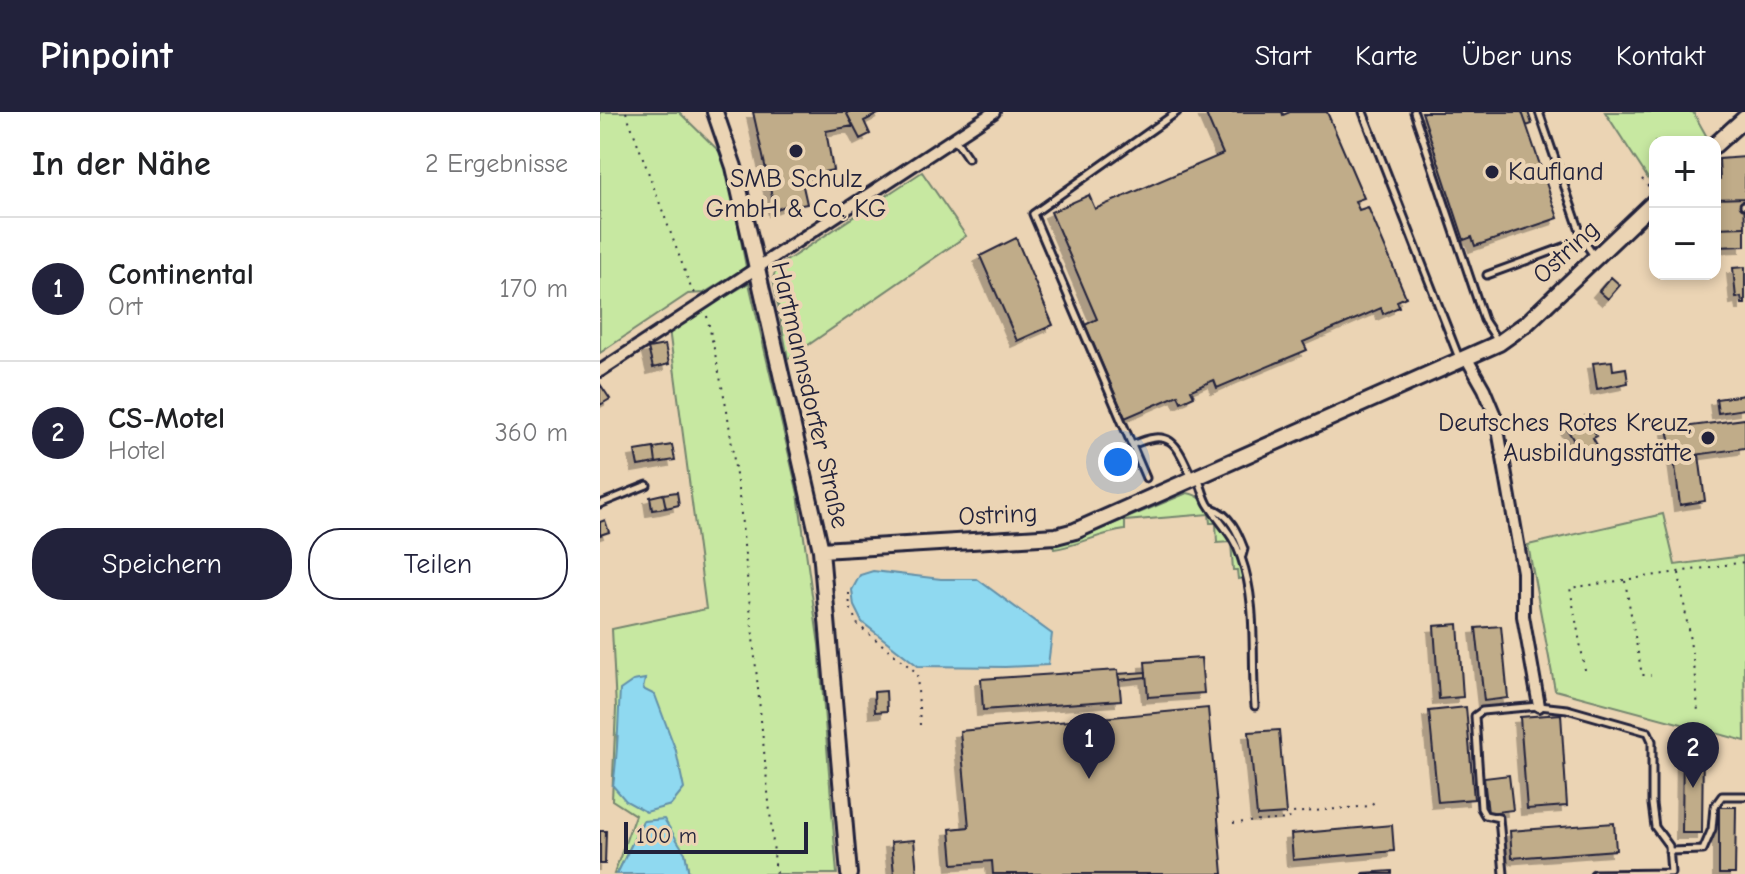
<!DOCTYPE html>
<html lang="de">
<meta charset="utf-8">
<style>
body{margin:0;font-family:"Comic Neue",sans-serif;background:#f6f6f6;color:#202124}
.controls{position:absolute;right:24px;top:24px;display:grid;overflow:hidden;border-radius:16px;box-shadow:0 4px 12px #0003}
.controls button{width:72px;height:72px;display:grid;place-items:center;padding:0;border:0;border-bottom:2px solid #e0e0e0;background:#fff;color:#202124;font:40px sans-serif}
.scale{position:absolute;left:24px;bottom:20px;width:184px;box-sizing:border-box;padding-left:8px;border:4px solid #22223b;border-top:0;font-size:22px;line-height:28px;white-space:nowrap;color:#22223b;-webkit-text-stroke:6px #ebd4b4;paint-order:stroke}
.you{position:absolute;left:518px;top:350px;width:28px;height:28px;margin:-20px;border:6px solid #fff;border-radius:50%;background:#1a73e8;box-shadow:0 0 0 12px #1a73e833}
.badge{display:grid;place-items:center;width:52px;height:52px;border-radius:50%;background:#22223b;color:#fff;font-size:26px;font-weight:700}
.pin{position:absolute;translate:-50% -66px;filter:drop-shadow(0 2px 4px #0008)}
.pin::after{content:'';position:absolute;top:42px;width:28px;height:24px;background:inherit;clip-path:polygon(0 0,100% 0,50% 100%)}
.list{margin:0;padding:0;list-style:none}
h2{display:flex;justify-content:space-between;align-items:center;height:104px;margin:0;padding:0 32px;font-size:34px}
h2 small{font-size:26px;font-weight:400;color:#757577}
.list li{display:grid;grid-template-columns:52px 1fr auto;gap:24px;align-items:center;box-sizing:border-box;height:144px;padding:0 32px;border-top:2px solid #e0e0e0}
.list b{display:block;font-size:30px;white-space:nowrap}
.list p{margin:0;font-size:26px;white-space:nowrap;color:#757577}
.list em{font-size:26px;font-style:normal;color:#757577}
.actions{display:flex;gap:16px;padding:24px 32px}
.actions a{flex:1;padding:18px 0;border:2px solid #22223b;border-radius:32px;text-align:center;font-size:28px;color:#22223b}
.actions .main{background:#22223b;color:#fff}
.map{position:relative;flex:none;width:1145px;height:762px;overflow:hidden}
header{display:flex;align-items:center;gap:48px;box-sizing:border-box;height:112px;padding:0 40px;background:#22223b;color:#fff}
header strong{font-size:38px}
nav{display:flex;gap:44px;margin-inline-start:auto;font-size:28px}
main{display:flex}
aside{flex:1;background:#fff}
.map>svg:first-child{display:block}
.green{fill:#c7e8a1;stroke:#74856e;stroke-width:2;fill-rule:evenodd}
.water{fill:#8fd9f0;stroke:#6390a8;stroke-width:2}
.building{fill:#c0ac89;stroke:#22223b;stroke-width:2;filter:url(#shadow)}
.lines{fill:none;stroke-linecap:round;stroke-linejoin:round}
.lane-casing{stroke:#22223b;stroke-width:11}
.street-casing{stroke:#22223b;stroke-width:16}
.secondary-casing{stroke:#22223b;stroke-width:20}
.path{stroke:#22223b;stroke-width:2;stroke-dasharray:2 6;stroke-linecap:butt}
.lane{stroke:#ebd4b4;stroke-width:5}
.street{stroke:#ebd4b4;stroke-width:10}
.secondary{stroke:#ebd4b4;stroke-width:14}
.poi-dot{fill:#22223b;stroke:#ebd4b4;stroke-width:3}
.labels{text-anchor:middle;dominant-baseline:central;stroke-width:8;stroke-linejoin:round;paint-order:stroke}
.poi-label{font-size:26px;fill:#22223b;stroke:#ebd4b4;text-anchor:start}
.street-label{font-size:26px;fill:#22223b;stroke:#ebd4b4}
</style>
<header>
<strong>Pinpoint</strong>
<nav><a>Start</a><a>Karte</a><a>Über uns</a><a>Kontakt</a></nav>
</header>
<main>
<aside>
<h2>In der Nähe<small>2 Ergebnisse</small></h2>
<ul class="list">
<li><span class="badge">1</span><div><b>Continental</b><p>Ort</p></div><em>170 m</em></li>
<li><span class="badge">2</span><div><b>CS-Motel</b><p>Hotel</p></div><em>360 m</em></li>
</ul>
<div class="actions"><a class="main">Speichern</a><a>Teilen</a></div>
</aside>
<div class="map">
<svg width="1145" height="762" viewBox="0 0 1145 762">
<defs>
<filter id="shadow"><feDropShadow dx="-6" dy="6" stdDeviation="0" flood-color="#0004"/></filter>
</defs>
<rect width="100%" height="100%" fill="#ebd4b4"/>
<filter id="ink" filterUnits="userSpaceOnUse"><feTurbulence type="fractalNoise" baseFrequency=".0125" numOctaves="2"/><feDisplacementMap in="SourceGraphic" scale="16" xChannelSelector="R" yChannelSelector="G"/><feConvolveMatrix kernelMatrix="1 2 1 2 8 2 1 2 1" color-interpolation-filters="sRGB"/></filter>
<g filter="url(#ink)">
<!-- green -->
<path class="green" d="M0,0h79l46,45 21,110 -42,26 -16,1 -88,59z
M1005,0h88l14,25 -5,5h-47v42l-4,-1z
M322,60l44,64 -178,123 -15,-81 4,-11z
M149,171l49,211 21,151 18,229h-148l-4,-21 -42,-32 -26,53h-3l21,-59 -23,-15 4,-92 -4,-79 94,-20 -37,-280zM45,568l-3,9 22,35 12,27 -63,35 5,-28 -1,-23z
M587,381c26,2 53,61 56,85l-5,1 -1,-9h-4l-2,-28 -14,1 -1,-20h-6l-1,-9 -84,7v9c-26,3 -47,16 -71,19l-1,-5 24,-5z
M1063,402l12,51 68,-9 2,185 -190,-51 -27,-145z"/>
<!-- water -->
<path class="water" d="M273,459l68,8h36l75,55 -4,31 -43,2 -87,-1 -56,-44 -8,-16 -2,-16 8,-15z
M45,567l-2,10 12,6 21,56 8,38 -13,16 -25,7 -20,-11 -13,-15c5,-32 5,-64 7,-96l13,-9z
M64,707l21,34 4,21h-72l26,-53z"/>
<!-- building -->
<path class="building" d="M153,0h93l7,14 -27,5 7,39 -32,7 6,27 -11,2 -1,-4 -20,8z
M246,0h36l-18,9 6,13 -10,5z
M605,0h77l1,3 7,-3h37l37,86 -9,3 4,9 9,-3 38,90 -9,4 2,6 -16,7 -2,-6 -78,34 4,8 -90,38 -3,-8 -23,10 3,6 -13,6 -3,-7 -53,23 -40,-93 12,-6 -46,-107 38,-17 6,14 128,-55z
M822,0h100l36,106 -83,28 -3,-9 -8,3z
M922,0h6l4,12 -5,2z
M1145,45v41l-30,1v-20h5l-1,-20z
M1144,86l1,29 -30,1v-29z
M1145,115v19l-30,1v-19z
M416,126l37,87 -36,16 -37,-85z
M1145,155v37h-3l-1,-7 -5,1 -3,-30z
M1011,165l9,8 -12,14 -9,-8z
M65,233l4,19 -16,4 -5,-20z
M1012,249l1,9 13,-2 2,15 -31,6 -4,-26z
M0,272l10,15 -10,6z
M1145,283v14l-27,4 -2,-14z
M985,304l12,20 -4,2 4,7 -11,6 -4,-6 -4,3 -12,-21z
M1145,307v29l-71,10 -6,-29z
M72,333l3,15 -19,3 -2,-15z
M54,336l2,15 -18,3 -3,-15z
M1099,343l6,46 -25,4 -6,-47z
M77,380l2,13 -13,3 -3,-14z
M63,382l3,14 -14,2 -2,-13z
M5,408l4,12 -9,3v-13z
M858,512l5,73 -24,2 -5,-73z
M901,514l7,72 -24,3 -8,-73z
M601,546l3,35 -56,4 -3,-35z
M518,558l3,30 -138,10 -2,-31z
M546,560v5l-27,3 -1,-6z
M286,579l1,20 -12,1 -1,-20z
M866,595l8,92 -36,3 -9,-91z
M608,596l15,166h-230l-1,-13 -39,3 -3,-35 19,-2 -9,-96z
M961,602l6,92 -40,3 -7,-92z
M679,618l7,84 -29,2 -8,-84z
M1083,632h20l-1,89h-20z
M909,663l4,35 -25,3 -4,-35z
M1119,695h17l-1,67h-16z
M1014,711l2,27 -104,8 -2,-27z
M792,713l2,26 -101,9 -2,-26z
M0,719h6l-1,33h-5z
M314,728l3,34h-23l-3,-32z
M792,759v3h-29v-1z"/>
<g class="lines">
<defs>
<path id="lane" d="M763,0l96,246
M814,0l70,208 15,23
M939,0l44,128 12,17
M355,27l13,19
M1144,93h1
M887,163l96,-35
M532,333c38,-17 44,-3 59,31
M546,366l-113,-264 144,-102
M599,368c3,8 5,17 9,24 11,18 26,31 33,53 17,47 10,100 14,149
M0,392l47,-19
M612,396c18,6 26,25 32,41l-2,7
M1069,739l34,-1 9,-21 2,-22 8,-11h23
M904,762l-5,-56 -14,-3 -4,-7 -6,-92 7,-5 57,-5 28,3 81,23 4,9v63l3,23 14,19 2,27 -77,1"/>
<path id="street" d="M867,247l17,30 12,29 27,154v44l16,90
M0,259l394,-259"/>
<path id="secondary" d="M115,0l19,55 87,383 28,324
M1115,33l30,-27
M221,438l235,-14 19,-5 424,-188 28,-20 128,-122"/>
</defs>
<!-- lane casing -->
<use href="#lane" class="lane-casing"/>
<!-- street casing -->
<use href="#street" class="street-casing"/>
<!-- secondary casing -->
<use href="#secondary" class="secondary-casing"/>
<!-- path -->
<path class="path" d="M26,0l65,176 4,5
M1042,67l9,10
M107,204l20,94 13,94 36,370
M1079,461l17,105 2,35
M1025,469l17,94h9
M249,481l1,15 8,17 59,48 3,52
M985,558l-15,-82 175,-26
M633,711l56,-4 3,-6 78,-7 7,-7"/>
<!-- lane -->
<use href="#lane" class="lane"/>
<!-- street -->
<use href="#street" class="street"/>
<!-- secondary -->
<use href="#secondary" class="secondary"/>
</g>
</g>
<!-- markers -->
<g class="poi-dot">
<circle cx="196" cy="39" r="8"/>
<circle cx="892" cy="60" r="8"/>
<circle cx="1108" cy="326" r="8"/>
</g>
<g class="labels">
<!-- poi labels -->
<g class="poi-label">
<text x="908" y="60">Kaufland</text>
<text x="196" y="67" text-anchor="middle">SMB Schulz<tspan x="196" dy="30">GmbH &amp; Co. KG</tspan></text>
<text x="1092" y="311" text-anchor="end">Deutsches Rotes Kreuz,<tspan x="1092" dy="30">Ausbildungsstätte</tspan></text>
</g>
<!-- street labels -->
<g class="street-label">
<text transform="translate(966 140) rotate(-43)">Ostring</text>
<text transform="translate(210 283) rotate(77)">Hartmannsdorfer Straße</text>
<text transform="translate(398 403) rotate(-3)">Ostring</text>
</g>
</g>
</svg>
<div class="controls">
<button>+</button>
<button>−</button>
</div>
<div class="scale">100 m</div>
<div class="you"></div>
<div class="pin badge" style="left:489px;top:667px">1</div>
<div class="pin badge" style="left:1093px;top:676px">2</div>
</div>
</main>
